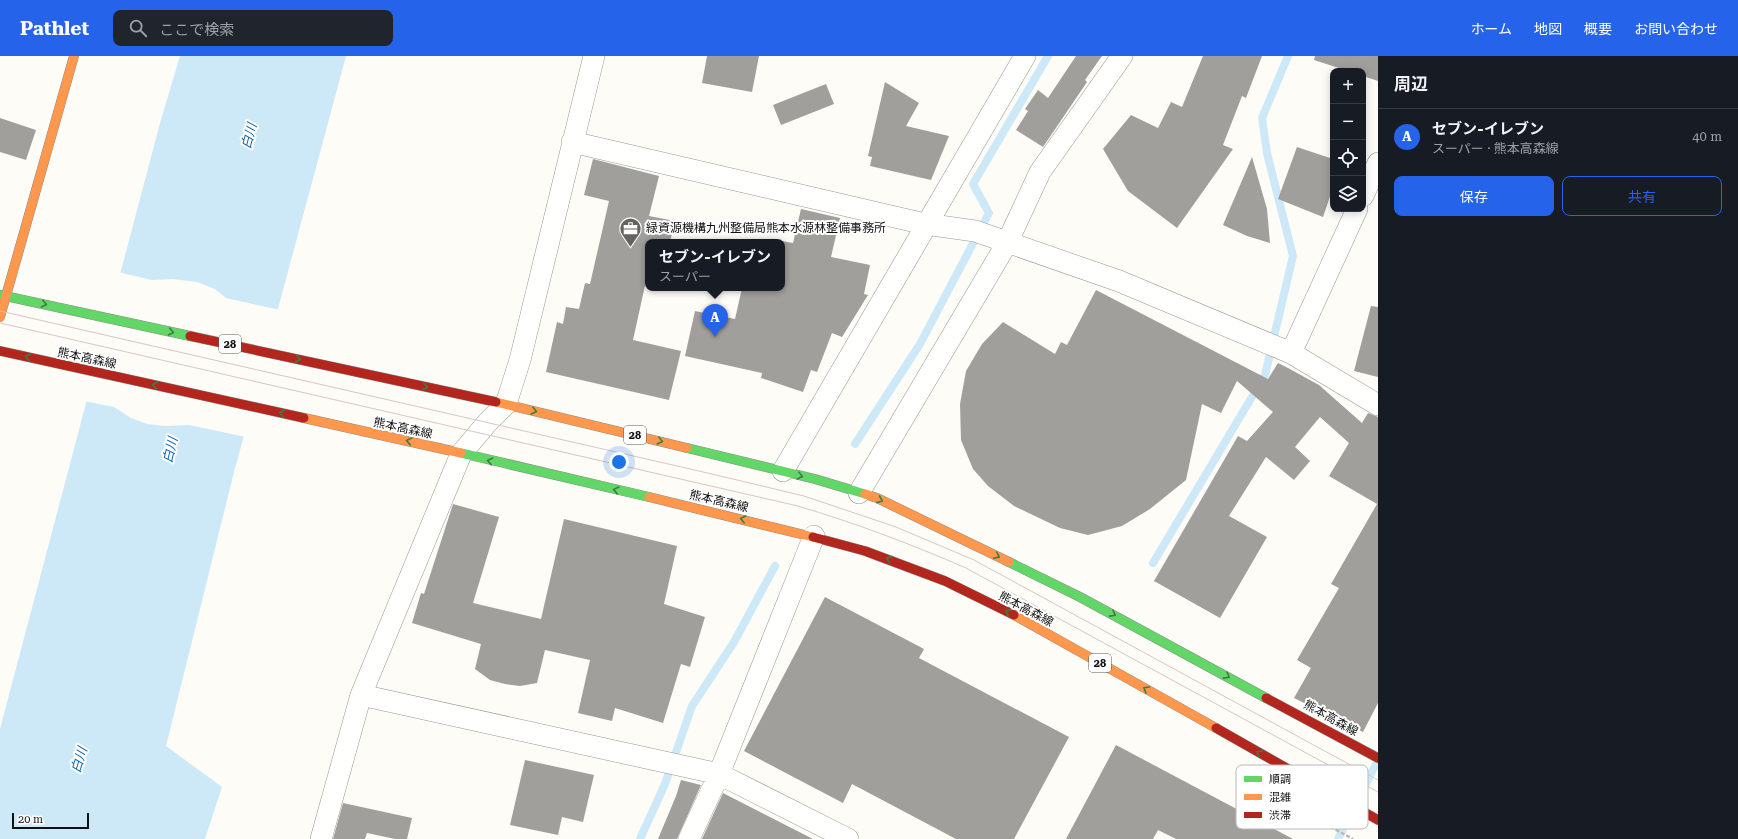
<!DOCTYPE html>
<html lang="ja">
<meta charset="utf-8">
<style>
body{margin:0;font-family:"Roboto Serif","Noto Sans JP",serif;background:#20242c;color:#f1f3f6}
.controls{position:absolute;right:12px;top:12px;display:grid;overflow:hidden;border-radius:8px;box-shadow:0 2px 10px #0003}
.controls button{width:36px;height:36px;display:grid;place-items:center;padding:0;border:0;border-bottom:1px solid #363941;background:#171b24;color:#f1f3f6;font:20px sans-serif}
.scale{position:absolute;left:12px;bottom:10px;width:77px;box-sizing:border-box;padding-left:4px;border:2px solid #111;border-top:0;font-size:11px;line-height:14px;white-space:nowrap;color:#111;-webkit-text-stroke:3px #fff;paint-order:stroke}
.you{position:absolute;left:619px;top:406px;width:14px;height:14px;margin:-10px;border:3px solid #fff;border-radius:50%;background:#1a73e8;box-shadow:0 0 0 6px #1a73e833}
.badge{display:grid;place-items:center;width:26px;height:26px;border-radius:50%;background:#2563eb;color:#fff;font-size:13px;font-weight:700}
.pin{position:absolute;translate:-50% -33px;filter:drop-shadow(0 1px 2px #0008)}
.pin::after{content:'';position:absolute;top:21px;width:14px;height:12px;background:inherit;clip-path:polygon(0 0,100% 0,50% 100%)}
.popup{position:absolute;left:645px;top:183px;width:140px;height:52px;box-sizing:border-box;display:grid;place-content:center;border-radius:8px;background:#171b24;filter:drop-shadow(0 1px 3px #0005);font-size:13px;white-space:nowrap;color:#9ea1a6}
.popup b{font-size:15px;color:#f1f3f6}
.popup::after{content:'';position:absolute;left:50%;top:100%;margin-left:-8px;border:8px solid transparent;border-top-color:#171b24}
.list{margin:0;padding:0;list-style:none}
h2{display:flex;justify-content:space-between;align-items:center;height:52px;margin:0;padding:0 16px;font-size:17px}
h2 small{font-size:13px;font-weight:400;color:#9ea1a6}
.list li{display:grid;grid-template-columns:26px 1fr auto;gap:12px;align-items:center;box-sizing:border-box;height:56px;padding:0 16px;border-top:1px solid #363941}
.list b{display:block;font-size:15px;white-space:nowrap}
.list p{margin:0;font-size:13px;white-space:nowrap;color:#9ea1a6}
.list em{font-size:13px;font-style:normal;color:#9ea1a6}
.actions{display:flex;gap:8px;padding:12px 16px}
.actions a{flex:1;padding:9px 0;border:1px solid #2563eb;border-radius:8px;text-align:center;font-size:14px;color:#2563eb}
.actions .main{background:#2563eb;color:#fff}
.icon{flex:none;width:22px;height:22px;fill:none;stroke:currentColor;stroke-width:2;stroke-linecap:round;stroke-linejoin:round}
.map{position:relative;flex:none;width:1378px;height:783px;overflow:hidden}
header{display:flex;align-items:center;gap:24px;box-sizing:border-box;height:56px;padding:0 20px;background:#2563eb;color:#fff}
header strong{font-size:19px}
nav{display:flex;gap:22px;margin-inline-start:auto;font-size:14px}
.search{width:280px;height:36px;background:#20242c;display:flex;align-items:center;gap:10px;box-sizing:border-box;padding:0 14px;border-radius:8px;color:#9ea1a6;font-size:15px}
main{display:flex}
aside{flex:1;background:#171b24}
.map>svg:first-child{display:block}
.water{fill:#cde8f7}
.pier{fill:#fdfcf7}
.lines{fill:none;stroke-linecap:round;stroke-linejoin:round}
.stream{stroke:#cde8f7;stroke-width:8}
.building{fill:#a19f9c}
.street-casing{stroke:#979795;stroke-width:22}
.fast-casing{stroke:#8e8d8b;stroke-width:10}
.slow-casing{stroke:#8e8d8b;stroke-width:10}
.jam-casing{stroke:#8e8d8b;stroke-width:10}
.path{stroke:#b9b9b8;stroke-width:2.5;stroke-dasharray:4 2;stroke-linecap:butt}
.street{stroke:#fffffe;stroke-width:21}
.fast{stroke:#63d668;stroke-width:9}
.slow{stroke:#ff974d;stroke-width:9}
.jam{stroke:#b3261e;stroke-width:9}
.tram{stroke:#d9c6c7;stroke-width:1}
.oneway{stroke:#3e7d41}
.labels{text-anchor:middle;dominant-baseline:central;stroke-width:4;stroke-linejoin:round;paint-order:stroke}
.shield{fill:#fff;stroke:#585858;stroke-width:1}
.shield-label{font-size:11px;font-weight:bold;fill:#111}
.poi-label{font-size:12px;fill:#111;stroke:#fff;text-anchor:start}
.street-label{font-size:12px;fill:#111;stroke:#fff}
.water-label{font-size:13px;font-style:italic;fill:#1768a6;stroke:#fff}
.key{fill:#fff;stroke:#b8b8b8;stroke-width:1}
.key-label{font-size:11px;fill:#111}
</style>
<header>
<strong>Pathlet</strong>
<div class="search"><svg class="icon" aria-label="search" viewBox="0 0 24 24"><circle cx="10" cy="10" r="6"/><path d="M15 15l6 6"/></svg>ここで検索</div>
<nav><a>ホーム</a><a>地図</a><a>概要</a><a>お問い合わせ</a></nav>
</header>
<main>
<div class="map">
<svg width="1378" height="783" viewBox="0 0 1378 783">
<rect width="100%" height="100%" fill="#fdfcf7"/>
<!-- water -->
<path class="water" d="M180,0h166l-113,420 -67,270 56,41 -17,52h-205v-110l160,-606z"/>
<!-- pier -->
<path class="pier" d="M118,216l34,8 21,-1 24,3 18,7 11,9 54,12 -34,127 -57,-12 -24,1 -18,-2 -16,-6 -17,-11 -30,-6z"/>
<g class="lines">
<!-- stream -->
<path class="stream" d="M855,388l65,-100 69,-131 -16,-29 75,-128
M1153,507l112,-188 28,-119 -26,-103 -5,-35 26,-62
M640,783l25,-55 27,-78 42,-64 41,-76
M1338,783l40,-79"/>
</g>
<!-- building -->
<path class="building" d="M707,0h52l-7,36 -50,-9z
M1076,0h26l-17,24 2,2 -44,65 -27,-17 12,-19 -3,-2 13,-19 10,8z
M1203,0h59l-16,42 -4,-2 -19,49 10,4 -56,79 -49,-37 -25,-42 28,-34 27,13 13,-26 11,5z
M1315,0h63v25l-15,-5v-5h-15l-34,-11z
M885,26l34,21 -13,23 43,10 -18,44 -61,-14 2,-9 -4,-1z
M826,28l8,20 -53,21 -8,-20z
M0,62l36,12 -10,30 -26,-8z
M1297,91l36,12v29l-10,29 -45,-18z
M1252,101l15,52 3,34 -23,-7 -24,-11z
M593,103l66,17 -10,40 26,5 -5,21h-22v30l-15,68 48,11 -12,49 -123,-28 11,-50 6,2 3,-17 13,2 6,-26 5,1 19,-83 -25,-6z
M801,153l39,9 -9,39 39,8 -6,29 4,1 -26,42 -10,-4 -15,39 -6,-2 -8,22 -42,-14 1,-5 -77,-17 10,-45 40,8 7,-31h40v-47l11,2z
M1096,234l172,89 10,-16 10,5 31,17 43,38 6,-10 10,4v286l-15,29 -69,-34 17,-30 -14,-8 42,-72 -8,-4 46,-80 -48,-28 20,-33 -29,-26 -25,30 15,14 -16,19 -28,-23 -37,59 38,21 -47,81 -66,-37 84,-145 9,5 26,-29 -36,-31 -16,32 -19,-9 -16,76 -36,29 -28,17 -34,9 -28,-7 -46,-22 -26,-20 -15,-17 -12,-29 -1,-36 6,-33 16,-27 21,-22 52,32 6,-12 6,3z
M1371,250l7,1v70l-24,-6z
M453,448l46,13 -26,86 68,16 23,-100 113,27 -13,58 41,13 -15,50 -9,-3 -18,59 -48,-15 -3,13 -34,-8 12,-53 -45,-10 -8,33 -17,3 -15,-2 -15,-4 -15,-11 6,-25 -69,-21 9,-30 3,1z
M825,541l99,52 -5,9 150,79 -55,102h-58l-104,-55 -9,19 -99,-52z
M1116,689l177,94h-117l-18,-9 -5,9h-87z
M525,704l69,15 -11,47 -21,-5 -4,18 -48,-10z
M681,724l20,5 -24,54h-19l18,-43z
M723,737l90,46h-111z
M343,747l69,15 -5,21h-12l-28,-6 -2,6h-32z"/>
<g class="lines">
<defs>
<path id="street" d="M572,86l353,82 50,7 144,50 172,72 87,52
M1363,140l15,-33
M1291,297l66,-144
M783,415l242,-415
M859,437l148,-250 33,-71 82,-116
M361,639l358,79 129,65
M321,783l40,-144 100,-241 26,-31 19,-19 14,-44 74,-304
M689,783l30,-65 95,-238"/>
<path id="fast" d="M0,239l190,41
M687,392l128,31 50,15
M461,397l188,44
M1009,506l71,35 186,101"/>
<path id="slow" d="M0,261l74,-261
M496,346l191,46
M304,362l157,35
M865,438l12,4 132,64
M649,441l164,40
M1014,559l202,113"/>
<path id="jam" d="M190,280l306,66
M0,295l304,67
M813,481l52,14 80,30 69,34
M1266,642l112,60
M1216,672l162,92"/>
</defs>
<!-- street casing -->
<use href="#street" class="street-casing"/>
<!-- fast casing -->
<use href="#fast" class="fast-casing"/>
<!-- slow casing -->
<use href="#slow" class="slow-casing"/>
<!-- jam casing -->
<use href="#jam" class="jam-casing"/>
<!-- path -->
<path class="path" d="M1325,768l28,15"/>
<!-- street -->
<use href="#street" class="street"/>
<!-- fast -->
<use href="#fast" class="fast"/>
<!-- slow -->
<use href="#slow" class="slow"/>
<!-- jam -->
<use href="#jam" class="jam"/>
<!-- tram -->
<path class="tram" d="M0,255l712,163 92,22 92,31 78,33 404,220
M0,267l798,183c57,17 113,38 168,62l412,224"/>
</g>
<!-- one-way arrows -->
<defs><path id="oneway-chevron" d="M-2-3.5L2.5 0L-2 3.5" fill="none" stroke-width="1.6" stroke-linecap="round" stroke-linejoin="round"/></defs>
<g class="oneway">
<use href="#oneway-chevron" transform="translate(44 248) rotate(12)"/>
<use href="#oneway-chevron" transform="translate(171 276) rotate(12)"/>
<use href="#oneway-chevron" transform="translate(28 301) rotate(-168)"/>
<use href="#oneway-chevron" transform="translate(298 303) rotate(12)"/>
<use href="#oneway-chevron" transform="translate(155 329) rotate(-168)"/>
<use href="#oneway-chevron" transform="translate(425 331) rotate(12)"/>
<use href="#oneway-chevron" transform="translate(534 355) rotate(14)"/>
<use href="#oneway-chevron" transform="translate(282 357) rotate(-168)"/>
<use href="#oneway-chevron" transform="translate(409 385) rotate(-168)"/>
<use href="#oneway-chevron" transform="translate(660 385) rotate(14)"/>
<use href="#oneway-chevron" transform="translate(490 405) rotate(-167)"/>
<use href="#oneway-chevron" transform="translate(800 420) rotate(14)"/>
<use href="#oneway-chevron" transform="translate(616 434) rotate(-167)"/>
<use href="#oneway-chevron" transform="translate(880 444) rotate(23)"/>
<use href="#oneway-chevron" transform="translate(743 463) rotate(-167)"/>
<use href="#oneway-chevron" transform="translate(997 500) rotate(26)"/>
<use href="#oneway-chevron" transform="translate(889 503) rotate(-159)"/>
<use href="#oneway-chevron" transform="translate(1008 556) rotate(-153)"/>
<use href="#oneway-chevron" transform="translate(1113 558) rotate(28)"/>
<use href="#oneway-chevron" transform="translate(1227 620) rotate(29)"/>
<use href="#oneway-chevron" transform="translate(1146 633) rotate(-150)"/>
<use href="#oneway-chevron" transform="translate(1259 697) rotate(-150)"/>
</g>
<!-- icons -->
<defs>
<symbol id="office-pin" viewBox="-11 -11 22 30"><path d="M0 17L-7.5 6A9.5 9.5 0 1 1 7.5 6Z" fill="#646362" stroke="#fff"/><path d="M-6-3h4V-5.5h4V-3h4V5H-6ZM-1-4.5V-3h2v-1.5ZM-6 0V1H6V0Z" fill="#fff"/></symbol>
</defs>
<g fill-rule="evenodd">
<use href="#office-pin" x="618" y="160" width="25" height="34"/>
</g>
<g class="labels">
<!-- shield labels -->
<g class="shield">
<rect x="219" y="279" width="22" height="18" rx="3"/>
<rect x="624" y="370" width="22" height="18" rx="3"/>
<rect x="1089" y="598" width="22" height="18" rx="3"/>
</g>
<g class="shield-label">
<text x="230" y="288">28</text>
<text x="635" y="379">28</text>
<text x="1100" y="607">28</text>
</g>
<!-- poi labels -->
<g class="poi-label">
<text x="646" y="172">緑資源機構九州整備局熊本水源林整備事務所</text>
</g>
<!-- street labels -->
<g class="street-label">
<text transform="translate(87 302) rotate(12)">熊本高森線</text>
<text transform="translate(403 372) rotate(12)">熊本高森線</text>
<text transform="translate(719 445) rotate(13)">熊本高森線</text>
<text transform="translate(1026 553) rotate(28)">熊本高森線</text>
<text transform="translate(1331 662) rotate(29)">熊本高森線</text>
</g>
<!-- water labels -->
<g class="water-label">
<text transform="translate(249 80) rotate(-75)">白川</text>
<text transform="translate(170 394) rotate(-77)">白川</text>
<text transform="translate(79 704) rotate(-73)">白川</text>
</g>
</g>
<!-- legend -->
<rect x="1236" y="709" width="132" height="64" rx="6" class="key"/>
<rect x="1244" y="720" width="18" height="6" fill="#63d668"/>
<rect x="1244" y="738" width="18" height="6" fill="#ff974d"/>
<rect x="1244" y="756" width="18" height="6" fill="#b3261e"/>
<g class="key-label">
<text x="1269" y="727">順調</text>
<text x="1269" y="745">混雑</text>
<text x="1269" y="763">渋滞</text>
</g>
</svg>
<div class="controls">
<button>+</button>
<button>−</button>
<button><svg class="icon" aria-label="locate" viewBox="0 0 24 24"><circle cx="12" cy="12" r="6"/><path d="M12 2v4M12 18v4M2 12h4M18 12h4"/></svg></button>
<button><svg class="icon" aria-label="layers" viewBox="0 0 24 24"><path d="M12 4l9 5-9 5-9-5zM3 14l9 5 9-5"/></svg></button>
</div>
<div class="scale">20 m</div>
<div class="you"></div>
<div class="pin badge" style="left:715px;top:281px">A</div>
<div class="popup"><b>セブン-イレブン</b>スーパー</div>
</div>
<aside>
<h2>周辺<small></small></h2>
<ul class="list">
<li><span class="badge">A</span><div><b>セブン-イレブン</b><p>スーパー · 熊本高森線</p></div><em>40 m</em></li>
</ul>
<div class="actions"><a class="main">保存</a><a>共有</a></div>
</aside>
</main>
